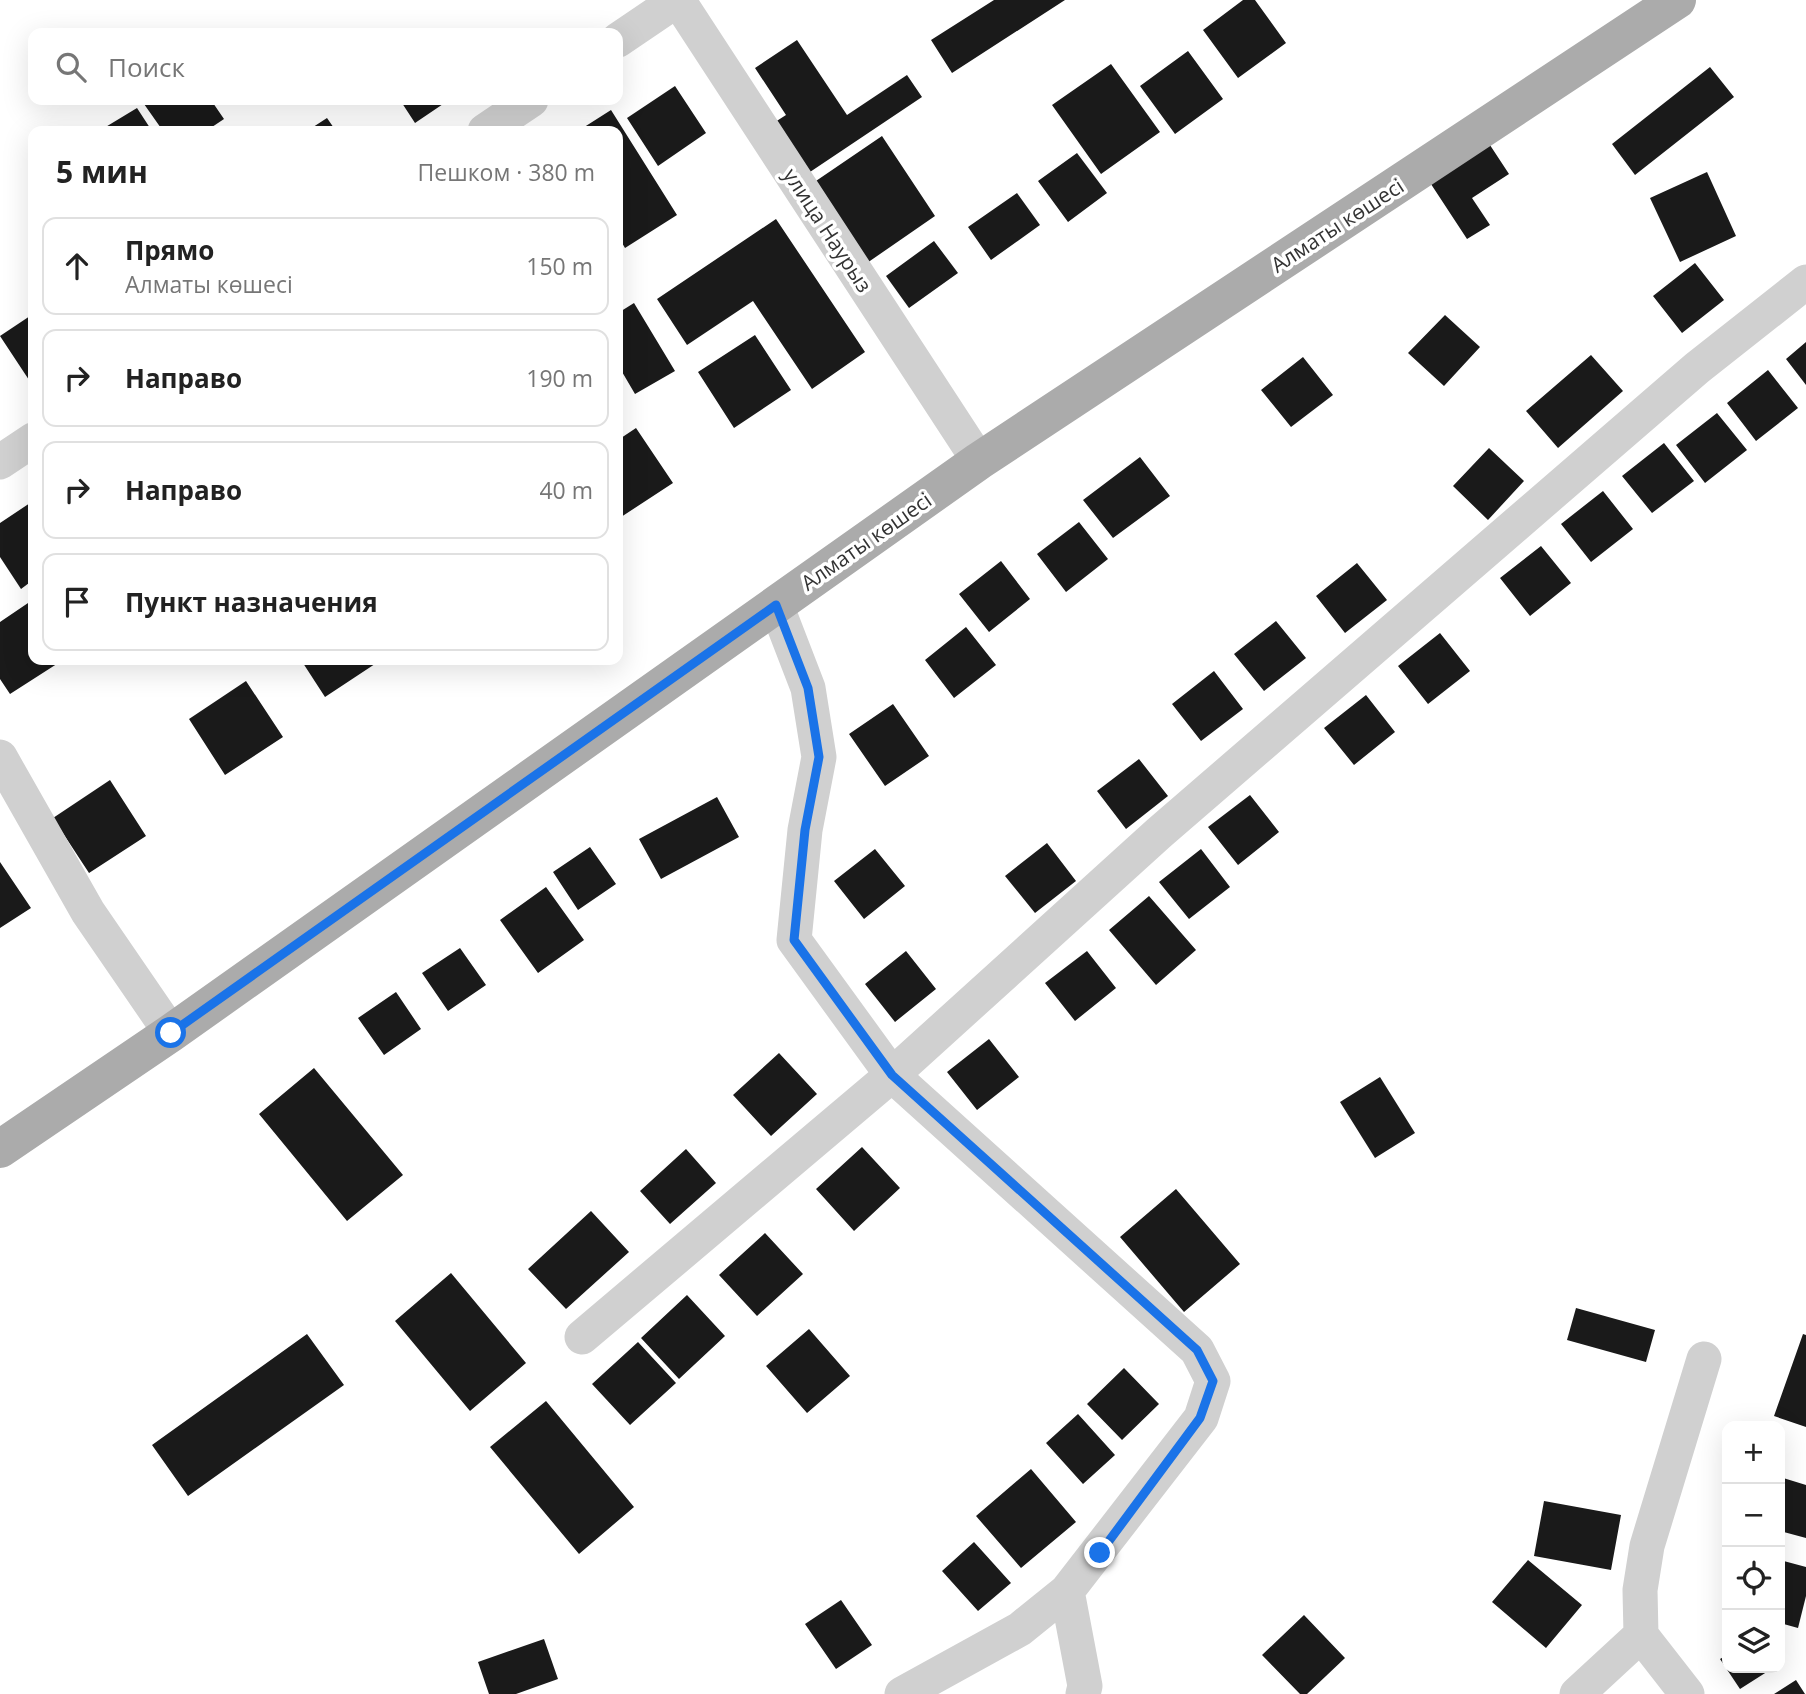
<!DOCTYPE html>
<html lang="ru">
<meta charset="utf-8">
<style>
body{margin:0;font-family:"Open Sans",sans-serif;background:#f2f2f2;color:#222}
.controls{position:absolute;right:21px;bottom:21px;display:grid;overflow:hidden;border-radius:14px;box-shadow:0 7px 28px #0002}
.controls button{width:63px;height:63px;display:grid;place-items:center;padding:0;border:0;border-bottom:2px solid #e0e0e0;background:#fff;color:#222;font:35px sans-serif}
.stop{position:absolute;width:21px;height:21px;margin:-16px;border:5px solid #1a73e8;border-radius:50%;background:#fff}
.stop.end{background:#1a73e8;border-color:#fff;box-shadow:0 2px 7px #0008}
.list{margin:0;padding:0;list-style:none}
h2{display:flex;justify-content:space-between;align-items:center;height:91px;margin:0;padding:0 28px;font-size:30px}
h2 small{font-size:23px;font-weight:400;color:#767676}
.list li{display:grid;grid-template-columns:46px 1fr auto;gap:21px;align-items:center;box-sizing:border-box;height:98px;margin:0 14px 14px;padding:0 14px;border:2px solid #e0e0e0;border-radius:14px}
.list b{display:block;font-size:26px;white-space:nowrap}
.list p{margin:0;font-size:23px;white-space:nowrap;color:#767676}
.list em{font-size:23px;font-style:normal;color:#767676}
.icon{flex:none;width:38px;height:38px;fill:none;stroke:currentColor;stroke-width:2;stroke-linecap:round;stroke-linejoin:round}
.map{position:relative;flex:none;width:1806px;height:1694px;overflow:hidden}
.search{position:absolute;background:#fff;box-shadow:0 7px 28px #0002;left:28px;top:28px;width:595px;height:77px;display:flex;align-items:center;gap:18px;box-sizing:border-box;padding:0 24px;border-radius:14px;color:#767676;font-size:26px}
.panel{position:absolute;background:#fff;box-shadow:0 7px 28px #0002;left:28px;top:126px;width:595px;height:539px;border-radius:14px}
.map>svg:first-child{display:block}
.building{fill:#1a1a1a}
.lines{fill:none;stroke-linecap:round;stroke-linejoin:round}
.street{stroke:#d0d0d0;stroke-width:35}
.primary{stroke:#ababab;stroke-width:38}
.route{stroke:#1a73e8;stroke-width:9}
.labels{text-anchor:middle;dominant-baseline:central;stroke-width:7;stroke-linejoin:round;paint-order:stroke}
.street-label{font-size:21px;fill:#333;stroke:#fff}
</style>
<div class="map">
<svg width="1806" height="1694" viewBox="0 0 1806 1694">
<rect width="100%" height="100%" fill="#fff"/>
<!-- building -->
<path class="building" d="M994,0h71l-113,73 -21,-33z
M1243,0h12l31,43 -48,35 -35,-48z
M797,40l50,75 60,-40 15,22 -115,77 -35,-50 14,-9 -31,-47z
M1188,51l35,48 -48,35 -35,-48z
M1111,64l49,68 -59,42 -49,-69z
M1710,67l24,30 -99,78 -23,-31z
M675,86l31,47 -48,33 -31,-48z
M151,100h60l13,19 -18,12h-43l-19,-27z
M400,100h49l-34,23z
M137,108l15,23h-53z
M611,110l66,105 -52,33 -7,-12v-105h-40z
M327,118l9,13h-29z
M882,136l53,80 -68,47 -54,-80z
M1486,139l23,35 -37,24 18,27 -23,14 -40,-61z
M1077,153l30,40 -39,29 -30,-41z
M1707,172l29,64 -56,26 -30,-64z
M1017,193l23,32 -49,35 -23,-33z
M776,219l89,133 -53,37 -59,-88 -66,44 -30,-46z
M934,241l24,32 -49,35 -23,-32z
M1695,263l29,37 -42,33 -29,-37z
M634,303l41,68 -40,23 -17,-29v-52z
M33,314v68l-2,1 -31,-47z
M1445,315l35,32 -36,39 -36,-33z
M755,335l36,55 -57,38 -36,-56z
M1806,342v43l-20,-26z
M1591,355l32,36 -65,57 -32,-37z
M1303,357l30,38 -42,32 -30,-37z
M1768,370l30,38 -42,33 -29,-38z
M1717,413l30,37 -42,33 -29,-38z
M636,428l37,55 -55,36v-79z
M1664,443l30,38 -42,32 -30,-37z
M1489,448l35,33 -36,39 -35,-34z
M1140,457l30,39 -57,42 -30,-38z
M1603,491l30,38 -42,33 -30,-38z
M33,501v79l-12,9 -21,-32v-34z
M1079,522l29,37 -42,33 -29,-38z
M1541,546l30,37 -41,33 -30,-38z
M1001,561l29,38 -41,33 -30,-38z
M1357,563l30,37 -42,33 -29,-37z
M31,601l2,59h30l-53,34 -10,-15v-57z
M1276,621l30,37 -42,33 -30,-37z
M966,627l30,38 -42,33 -29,-38z
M1440,633l30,38 -42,33 -30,-38z
M301,660h80l-56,37z
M1214,671l29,38 -42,32 -29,-37z
M246,681l37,56 -58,38 -36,-56z
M1366,695l29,37 -41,33 -30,-37z
M893,704l36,52 -44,30 -36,-52z
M1139,759l29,37 -42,33 -29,-38z
M110,780l36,56 -57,37 -36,-55z
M1250,795l29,37 -41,33 -30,-38z
M717,797l22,40 -78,42 -22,-40z
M1047,843l29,38 -41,32 -30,-37z
M590,847l26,37 -38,26 -25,-38z
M875,849l30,37 -41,33 -30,-38z
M1201,849l29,38 -41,32 -30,-37z
M0,862l31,46 -31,20z
M546,887l38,53 -46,33 -38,-53z
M1149,896l47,54 -40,35 -47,-55z
M460,948l26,37 -38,26 -26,-38z
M906,951l30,38 -41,33 -30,-38z
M1087,951l29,37 -41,33 -30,-38z
M396,992l25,37 -37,26 -26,-37z
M989,1039l30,38 -42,33 -30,-38z
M779,1053l38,41 -46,42 -38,-41z
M314,1068l89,107 -56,46 -88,-107z
M1380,1077l35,56 -40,25 -35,-56z
M862,1147l38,41 -46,43 -38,-42z
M686,1149l30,34 -46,41 -30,-33z
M1176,1189l64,75 -56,48 -64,-75z
M591,1211l38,41 -63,57 -38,-40z
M765,1233l38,41 -46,42 -38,-41z
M451,1273l75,90 -56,48 -75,-90z
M687,1295l38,41 -46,43 -38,-41z
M1576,1308l79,22 -9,32 -79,-22z
M809,1329l41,47 -43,37 -41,-47z
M307,1334l37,51 -156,111 -36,-51z
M1803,1334l3,1v92l-32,-11z
M638,1342l38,41 -46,42 -38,-41z
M1124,1368l35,36 -37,36 -35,-36z
M546,1401l88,106 -55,47 -89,-107z
M1078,1414l37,41 -32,29 -37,-41z
M1031,1469l45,53 -55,46 -45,-52z
M1780,1477l26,8v53l-26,-7z
M1544,1501l77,14 -10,55 -77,-14z
M974,1542l37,41 -33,28 -36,-40z
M1528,1560l54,45 -36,43 -54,-46z
M1780,1560l26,7v29l-8,32 -18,-5z
M841,1600l31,45 -36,24 -31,-45z
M1304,1615l41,43 -38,36h-7l-38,-39z
M544,1639l14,40 -42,15h-27l-11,-32z
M1727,1655v13h46l-33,21 -20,-30z
M1796,1680l9,14h-31z"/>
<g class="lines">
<!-- street -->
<path class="street" d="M678,0l301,461
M618,40l59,-40
M485,131l46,-31
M0,462l33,-22
M776,605l32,83 11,69 -14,73 -11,110 98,135 305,275 16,31 -12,37 -134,173 -47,38 -118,65
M0,757l88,155 83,121
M582,1337l310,-262 267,-242 538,-465 109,-86
M1067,1591l18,95 -2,8
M1577,1694l64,-59
M1687,1694l-46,-59 -1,-45 7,-44 57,-187"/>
<!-- primary -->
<path class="primary" d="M0,1149l171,-116 808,-572 698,-461"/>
</g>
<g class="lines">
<!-- route -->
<path class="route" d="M171,1033l605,-428 32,83 11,69 -14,73 -11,110 98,135 305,275 16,31 -13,37 -100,135"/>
</g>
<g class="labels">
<!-- street labels -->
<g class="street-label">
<text transform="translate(1337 225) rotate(-33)">Алматы көшесі</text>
<text transform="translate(828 230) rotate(57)">улица Наурыз</text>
<text transform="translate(866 541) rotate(-35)">Алматы көшесі</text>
</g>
</g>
</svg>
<div class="controls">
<button>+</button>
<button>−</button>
<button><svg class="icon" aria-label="locate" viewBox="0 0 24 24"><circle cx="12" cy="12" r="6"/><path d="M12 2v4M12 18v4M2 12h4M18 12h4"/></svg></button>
<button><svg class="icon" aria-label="layers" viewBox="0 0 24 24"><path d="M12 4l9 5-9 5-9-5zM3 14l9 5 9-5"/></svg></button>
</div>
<div class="stop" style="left:171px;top:1033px"></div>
<div class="stop end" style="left:1100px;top:1553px"></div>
<div class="search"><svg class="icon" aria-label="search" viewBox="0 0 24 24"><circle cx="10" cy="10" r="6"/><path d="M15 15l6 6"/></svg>Поиск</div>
<section class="panel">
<h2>5 мин<small>Пешком · 380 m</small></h2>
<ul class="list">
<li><svg class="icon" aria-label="ahead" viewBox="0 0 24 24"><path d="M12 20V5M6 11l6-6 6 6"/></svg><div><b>Прямо</b><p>Алматы көшесі</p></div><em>150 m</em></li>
<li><svg class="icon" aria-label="right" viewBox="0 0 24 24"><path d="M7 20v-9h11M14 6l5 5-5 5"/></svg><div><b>Направо</b></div><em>190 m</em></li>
<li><svg class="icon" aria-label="right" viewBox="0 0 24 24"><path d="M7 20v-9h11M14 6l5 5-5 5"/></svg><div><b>Направо</b></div><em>40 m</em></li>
<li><svg class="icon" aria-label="arrive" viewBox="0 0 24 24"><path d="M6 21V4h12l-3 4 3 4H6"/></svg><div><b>Пункт назначения</b></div></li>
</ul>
</section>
</div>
